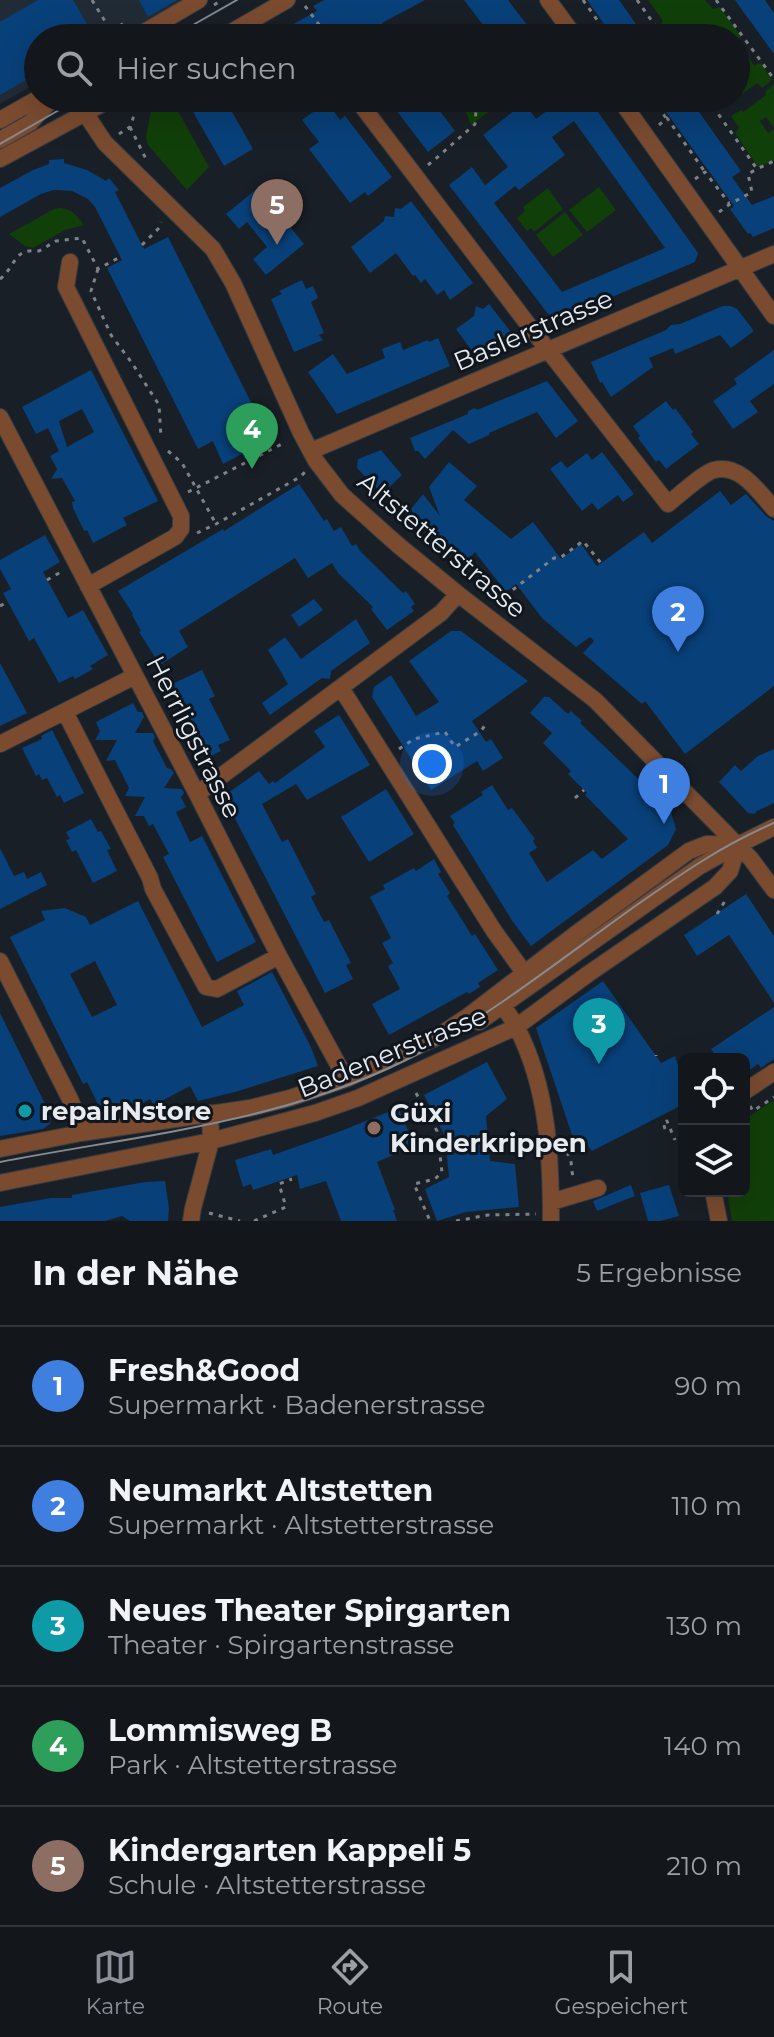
<!DOCTYPE html>
<html lang="de">
<meta charset="utf-8">
<style>
body{margin:0;font-family:Montserrat,sans-serif;background:#1c2025;color:#f1f3f6}
.controls{position:absolute;right:24px;bottom:24px;display:grid;overflow:hidden;border-radius:12px;box-shadow:0 8px 32px #0002}
.controls button{width:72px;height:72px;display:grid;place-items:center;padding:0;border:0;border-bottom:2px solid #32363b;background:#13171c;color:#f1f3f6;font:40px sans-serif}
.you{position:absolute;left:432px;top:764px;width:28px;height:28px;margin:-20px;border:6px solid #fff;border-radius:50%;background:#1a73e8;box-shadow:0 0 0 12px #1a73e833}
.badge{display:grid;place-items:center;width:52px;height:52px;border-radius:50%;background:#8c9099;color:#fff;font-size:26px;font-weight:700}
.pin{position:absolute;translate:-50% -66px;filter:drop-shadow(0 2px 4px #0008)}
.pin::after{content:'';position:absolute;top:42px;width:28px;height:24px;background:inherit;clip-path:polygon(0 0,100% 0,50% 100%)}
.list{margin:0;padding:0;list-style:none}
h2{display:flex;justify-content:space-between;align-items:center;height:104px;margin:0;padding:0 32px;font-size:34px}
h2 small{font-size:26px;font-weight:400;color:#9d9fa3}
.list li{display:grid;grid-template-columns:52px 1fr auto;gap:24px;align-items:center;box-sizing:border-box;height:120px;padding:0 32px;border-top:2px solid #32363b}
.list b{display:block;font-size:30px;white-space:nowrap}
.list p{margin:0;font-size:26px;white-space:nowrap;color:#9d9fa3}
.list em{font-size:26px;font-style:normal;color:#9d9fa3}
.icon{flex:none;width:44px;height:44px;fill:none;stroke:currentColor;stroke-width:2;stroke-linecap:round;stroke-linejoin:round}
.map{position:relative;flex:none;width:774px;height:1221px;overflow:hidden}
.search{position:absolute;background:#13171c;box-shadow:0 8px 32px #0002;left:24px;right:24px;top:24px;height:88px;display:flex;align-items:center;gap:20px;box-sizing:border-box;padding:0 28px;border-radius:44px;color:#9d9fa3;font-size:30px}
.sheet{height:704px;background:#13171c}
nav{display:flex;justify-content:space-around;align-items:center;box-sizing:border-box;height:112px;border-top:2px solid #32363b;background:#13171c;font-size:22px;color:#9d9fa3}
nav a{display:grid;justify-items:center;gap:4px}
nav .on{color:#8c9099}
.map>svg:first-child{display:block}
.built{fill:#212b36}
.green{fill:#113f09}
.building{fill:#084079;fill-rule:evenodd}
.lines{fill:none;stroke-linecap:round;stroke-linejoin:round}
.minor-casing{stroke:#363c42;stroke-width:18}
.path{stroke:#7e8389;stroke-width:3;stroke-dasharray:4 6;stroke-linecap:butt}
.minor{stroke:#7a4b2f;stroke-width:16}
.tram{stroke:#868b91;stroke-width:2}
.culture-dot{fill:#0f9aa8;stroke:#10161d;stroke-width:3}
.education-dot{fill:#8d6e63;stroke:#10161d;stroke-width:3}
.labels{text-anchor:middle;dominant-baseline:central;stroke-width:6;stroke-linejoin:round;paint-order:stroke}
.street-label{font-size:26px;fill:#e7ebf0;stroke:#10161d}
.poi-label{font-size:26px;font-weight:bold;fill:#e7ebf0;stroke:#10161d;text-anchor:start}
</style>
<div class="map">
<svg width="774" height="1221" viewBox="0 0 774 1221">
<rect width="100%" height="100%" fill="#191f26"/>
<!-- built -->
<path class="built" d="M0,0h184l-69,38h-77v44l-38,22z"/>
<!-- green -->
<path class="green" d="M648,0h57l8,9 7,-2 21,29 -4,6 17,23 7,-2 10,15v3l-9,7 -5,-5 -21,15v-60h-70l-7,-11 4,-6z
M774,84v44l-8,-11 -6,4 8,12 6,-4v31l-16,7 -23,-34 4,-5 -8,-12 10,-6 2,2 23,-17 -1,-3z
M153,98h26l-6,4 36,65 -22,23 -39,-45 -2,-7z
M460,98h35l4,6 -28,21z
M599,187l17,23 -29,22 -18,-22z
M548,188l15,21 -29,23 -3,-4 -4,3 -10,-13 8,-7 -2,-4z
M59,208c13,0 18,8 25,17l-19,5 -32,18 -8,-2 -16,-12 45,-25z
M565,212l18,23 -30,22 -17,-22z
M774,1100v121h-42l-5,-30h17v-71z"/>
<!-- building -->
<path class="building" d="M38,0h35l22,38h-57v35l-38,22v-73z
M139,0h38l-29,17z
M324,0h101l-43,23 11,15h-99l-6,-11 29,-16 -4,-5z
M464,0h44l29,38h-44z
M587,0h32l27,38h-32z
M735,0h30l9,13v41z
M185,98h68l-22,12 22,39 -29,17z
M391,98h39l25,33 -27,21 -35,-46 3,-2z
M564,98h24l110,155 -3,9 -138,58 -5,-1 -103,-134 23,-18 13,18 23,-18 -25,-32 41,-32 12,16zM574,121l91,127 -103,44 -68,-89 21,-17 4,4 46,-35 -13,-18z
M656,98h33l52,73 -9,6 20,28 22,-9v32l-21,9 -3,-4 -2,1 -18,-25 4,-3z
M327,102l13,18 5,-4 47,61 -24,19 -3,-4 -15,11 -41,-54 10,-7 -17,-22z
M64,159v4l23,7 19,11 3,-3 10,12 -4,2 29,57 24,-12 102,203 -15,8 2,5 -12,6 -3,-5 -19,10 -10,-23 -15,8 -91,-181 15,-8 -27,-53 -7,-8 -16,-8 -18,-1 -13,4 -41,23v-29l33,-18 16,-6v-4z
M264,183l1,2 2,-2 28,33 -8,7 17,21 -38,31 -13,-16 14,-12 -20,-25 -8,7 -13,-15z
M411,201l62,82 -23,17 -6,-10 -7,5 -12,-16 -4,4 -6,-8 -2,1 -17,-23 -26,20 -19,-26 33,-26 1,-5 9,1 1,-9 6,1z
M302,280l4,9 7,-3 5,12 -7,4 13,31 -5,2 4,5 -29,12 -23,-53 11,-5 -3,-3z
M489,304l22,28 -3,9 -33,14 -19,-26 18,-13 2,-10 7,3z
M723,306h8l6,3 17,22 -23,17 -11,-13 -45,19 -2,-6 -24,10 4,9 -42,30 -9,-15 -2,1 -9,-21 75,-32 5,-5 9,-1z
M438,338l12,28 -113,48 -29,-42 25,-18 14,20 38,-16 -3,-9 18,-7 3,8 25,-10 1,2z
M774,350v34l-24,17 8,11 -25,17 -20,-28 24,-17 -3,-5z
M91,370l67,131 -35,17 4,7 -34,18 -6,-13 -3,1 -11,-23 -1,-6 3,-1 -13,-23 -11,1 6,-10 -7,-13 9,-5 -11,-23 -12,6 -14,-27zM82,409l12,23 -27,15 -8,-26z
M547,381l31,40 -22,17 -19,-26 -48,21v2l-20,9 -16,-14 -28,29 -7,-8h-3l-5,-13 58,-24v-3l7,-3 2,2z
M666,401l7,9 2,-2 18,24 -2,2 8,10 -33,25 -7,-9 -3,2 -18,-24 2,-2 -7,-10z
M381,450l21,25 -20,19 -25,-26 1,-9z
M602,452l32,42 -11,8 -5,-7 -20,15 -6,-7 -10,8 -32,-42 11,-8 6,7 20,-15 5,7z
M449,462l28,24 -13,14 47,39 22,-17 28,37 20,-15 16,22 47,-34 8,11 68,-52 11,14 15,-11 20,22 8,5v165l-89,68 -40,-53 -3,3 -59,-51 11,-12 -4,-4 -14,10 -34,-29 -26,-34 -10,8 -31,-40 -9,10 -58,-49 15,-19 17,22 -11,-29z
M299,484l25,37 3,-2 7,12 7,-4 11,19 4,-2 4,7 43,42 3,-2 9,13 -4,3 3,4 -27,19 -16,-21 2,-2 -35,-34 -6,-10 -24,15 -13,-20 -116,73 9,16 -28,18 -21,-33 2,-1 -9,-16 1,-1 -15,-23 105,-62 1,2z
M45,535l15,27 -17,10 25,46 15,-8 25,45 -18,11 3,3 -18,10 -2,-3 -14,7 -25,-45 -5,3 -26,-48 8,-4 -11,-20v-9z
M314,599l9,11 -24,17 -8,-12z
M356,619l14,24 -39,28 -1,8 -8,-1 -52,37 -8,-12 26,-19 -20,-34 17,-13 16,22z
M451,631h10l67,50 -56,40 14,21 5,-3 12,19 -20,13 -6,-10 -46,29 -59,-93 2,-10 17,-12 25,41 23,-14 -30,-41z
M0,663l27,50 -27,13z
M202,670l13,26 -6,3 21,41 -12,5 3,6 -14,7 -37,-71 3,-2 -1,-1z
M544,697h5l19,17 3,-3 11,10 -2,2 47,45 44,44 5,17 -8,16 -137,101 -18,-24 -60,-97 2,-2 -5,-7 33,-21 -2,-3 11,-7 16,25 4,-2 23,31 -2,2 4,7 -8,5 18,29 46,-32 9,9 26,-20 -43,-44 2,-2 -19,-19 3,-3 -28,-28 9,-10 -22,-20z
M133,703l5,9h4l2,5 -9,16h18l2,4 -2,4 14,27 4,1 3,4 -10,15 18,1 2,4 -3,4 5,10 -10,5 14,30 12,-6 54,106 -39,20 -54,-105 6,-3 -16,-30 -4,2 -5,-10h-9l10,-19 -20,-1 4,-8 -14,-28 -9,1 11,-21h-22l5,-9 -4,-9z
M339,715l31,50 -63,35 -11,-16 -34,20 20,38 6,-3 28,55 -5,3 13,25 5,-2 22,43 -5,2 7,14 -28,14 -99,-192 2,-8 31,-22 10,13 4,-3 2,2 50,-36 -11,-16z
M52,730l32,63 -20,10 -4,-8 -3,2 -10,-19 -5,2 -3,-6 -3,2 -14,-28 20,-9 -1,-3z
M774,749v54l-17,8 -3,3 -6,-1 -29,-31 16,-17 6,6 17,-15z
M386,789l28,45 -45,28 -28,-45z
M91,819l7,13 3,-1 10,18 -4,1 10,21 -24,12 -17,-33 -4,2 -6,-12 4,-1 -4,-7z
M0,848l14,28 10,-4 3,7 14,-7 6,13 -47,24z
M434,859l7,13 -3,2 12,19 -3,3 25,40 3,-2 23,36 -20,13 2,4 -11,7 -2,-2 -78,43 -17,-31 28,-15 -12,-23 5,-3 -11,-20 9,-5 -21,-41 15,-8 -2,-4 31,-17 2,3z
M746,894l28,42v67l-45,-68 -32,21 -13,-21z
M138,901l64,126 42,-22 -7,-14 35,-19 39,75 7,19 -83,26 -37,9 -8,-15 -36,19 -4,-6 -21,11 -3,-6 -22,12 -17,-34 -4,2 -73,-147 35,-17 -4,-9 24,-3 21,9 4,8zM95,961l22,44 -25,12 -22,-43z
M603,981l58,82 14,-7 9,26v22l-92,47 -10,-13 -8,3 -38,-113z
M774,1007v52l-13,9 -3,-4 -14,10v-15h-26l-7,-10z
M0,1013l51,103 -1,8 -7,5 -43,7z
M487,1062l20,37 -21,17 4,45 25,3 4,43 -53,5 -29,9 -12,-32 24,-12 -4,-41 -21,-41z
M398,1108l17,38 -38,16 18,48h-2l4,11h-56l-15,-40 -26,8 -3,-14 -44,15 -2,-6 -8,3 -8,-27 36,-11 2,6 68,-24z
M165,1181l4,27 -1,13h-38l-8,-5 -17,5h-105v-14l51,-9h21v-3l73,-13z
M631,1185l4,11 -38,15 -4,-10z
M669,1185l10,31 -19,5h-12l-8,-28z"/>
<g class="lines">
<defs>
<path id="minor" d="M548,0l28,38
M134,38l65,-38
M221,38l66,-38
M75,98l30,45 108,106 20,34 68,150 15,28 26,34 56,50 60,49 137,106 156,159 23,31
M356,98l174,229 138,177c10,-8 35,-31 46,-34 26,-7 45,22 60,39
M619,98l155,218
M0,120l39,-22
M0,140l30,-17 23,-25
M0,159l113,-61
M70,262l-4,25 115,229v13l-6,8 -87,49
M0,417l197,377 82,162 67,123
M311,451l463,-197
M341,688l153,243 31,43
M65,712l85,166 3,11 53,98 11,2 62,-33
M0,744l135,-68
M197,794l244,-181 17,-19
M0,961l70,138 11,26v8
M497,997c7,11 15,21 20,31 31,60 34,128 34,193
M479,1022l221,-156 38,-21 36,-18
M744,1092l30,-20
M0,1149l81,-16 169,-25 40,-10 56,-19 89,-41 32,-21 110,-84 112,-82 18,-7 31,1
M0,1183l211,-42 104,-28 43,-15 158,-71 72,-53 127,-87 15,-16 8,-26
M713,1191l6,30
M551,1202l47,-14
M191,1221l2,-13 18,-67 -1,-28"/>
</defs>
<!-- minor casing -->
<use href="#minor" class="minor-casing"/>
<!-- path -->
<path class="path" d="M92,0l19,31 -1,7
M583,0l27,38
M637,0l27,38
M716,0l58,79
M214,5l8,-5
M305,6l15,20
M111,31l15,-9
M652,98l14,20
M707,98l50,71 17,-8
M659,125l8,-7 38,54
M130,127l16,32
M119,134l11,-7 10,-29
M428,165c16,-13 31,-27 47,-41l1,-14
M695,179l10,-7 24,31
M719,212l11,-8 22,-12 -4,-18 9,-5
M142,245l17,-17 2,-6
M98,269l-7,22 20,44 21,28 27,42 2,32
M0,279c17,-14 13,-31 39,-28l17,-10 26,-3 16,31 22,-12
M168,451l14,12 34,61
M188,492l94,-48
M197,533l19,-9 84,-47 5,-5
M47,580l14,-8
M497,602l57,-44h6l23,-17 18,22
M0,606l8,-4
M399,749l15,-10 31,-7 10,15 26,-16 5,-7
M575,798l9,-8
M717,914l8,-13
M656,1056v-1
M416,1093l21,38 5,41 -7,7 -21,5 16,37
M750,1106l3,5 21,-14
M665,1129l-2,-7 4,-1 8,19
M567,1152l4,10 2,17
M209,1213l31,8
M254,1221l32,-14 -7,-23 13,-5
M456,1221l32,-6 48,-1"/>
<!-- minor -->
<use href="#minor" class="minor"/>
<!-- tram -->
<path class="tram" d="M170,38l67,-38
M0,144l80,-46
M0,1162c144,-28 294,-40 425,-112 74,-41 140,-94 209,-143 47,-33 87,-61 140,-84"/>
</g>
<!-- markers -->
<circle class="culture-dot" cx="25" cy="1111" r="8"/>
<circle class="education-dot" cx="374" cy="1128" r="8"/>
<g class="labels">
<!-- street labels -->
<g class="street-label">
<text transform="translate(533 330) rotate(-23)">Baslerstrasse</text>
<text transform="translate(442 545) rotate(40)">Altstetterstrasse</text>
<text transform="translate(194 737) rotate(63)">Herrligstrasse</text>
<text transform="translate(392 1052) rotate(-22)">Badenerstrasse</text>
</g>
<!-- poi labels -->
<g class="poi-label">
<text x="41" y="1111">repairNstore</text>
<text x="390" y="1113">Güxi<tspan x="390" dy="30">Kinderkrippen</tspan></text>
</g>
</g>
</svg>
<div class="controls">
<button><svg class="icon" aria-label="locate" viewBox="0 0 24 24"><circle cx="12" cy="12" r="6"/><path d="M12 2v4M12 18v4M2 12h4M18 12h4"/></svg></button>
<button><svg class="icon" aria-label="layers" viewBox="0 0 24 24"><path d="M12 4l9 5-9 5-9-5zM3 14l9 5 9-5"/></svg></button>
</div>
<div class="you"></div>
<div class="pin badge" style="left:664px;top:824px;background:#3f7fe0">1</div>
<div class="pin badge" style="left:678px;top:652px;background:#3f7fe0">2</div>
<div class="pin badge" style="left:599px;top:1064px;background:#0f9aa8">3</div>
<div class="pin badge" style="left:252px;top:469px;background:#2e9e5b">4</div>
<div class="pin badge" style="left:277px;top:245px;background:#8d6e63">5</div>
<div class="search"><svg class="icon" aria-label="search" viewBox="0 0 24 24"><circle cx="10" cy="10" r="6"/><path d="M15 15l6 6"/></svg>Hier suchen</div>
</div>
<section class="sheet">
<h2>In der Nähe<small>5 Ergebnisse</small></h2>
<ul class="list">
<li><span class="badge" style="background:#3f7fe0">1</span><div><b>Fresh&amp;Good</b><p>Supermarkt · Badenerstrasse</p></div><em>90 m</em></li>
<li><span class="badge" style="background:#3f7fe0">2</span><div><b>Neumarkt Altstetten</b><p>Supermarkt · Altstetterstrasse</p></div><em>110 m</em></li>
<li><span class="badge" style="background:#0f9aa8">3</span><div><b>Neues Theater Spirgarten</b><p>Theater · Spirgartenstrasse</p></div><em>130 m</em></li>
<li><span class="badge" style="background:#2e9e5b">4</span><div><b>Lommisweg B</b><p>Park · Altstetterstrasse</p></div><em>140 m</em></li>
<li><span class="badge" style="background:#8d6e63">5</span><div><b>Kindergarten Kappeli 5</b><p>Schule · Altstetterstrasse</p></div><em>210 m</em></li>
</ul>
</section>
<nav>
<a class="on"><svg class="icon" aria-label="map" viewBox="0 0 24 24"><path d="M3 6l6-2 6 2 6-2v14l-6 2-6-2-6 2zM9 4v14M15 6v14"/></svg>Karte</a>
<a><svg class="icon" aria-label="directions" viewBox="0 0 24 24"><path d="M12 3l9 9-9 9-9-9zM9 14v-3h6M13 9l2 2-2 2"/></svg>Route</a>
<a><svg class="icon" aria-label="saved" viewBox="0 0 24 24"><path d="M7 4h10v16l-5-4-5 4z"/></svg>Gespeichert</a>
</nav>
